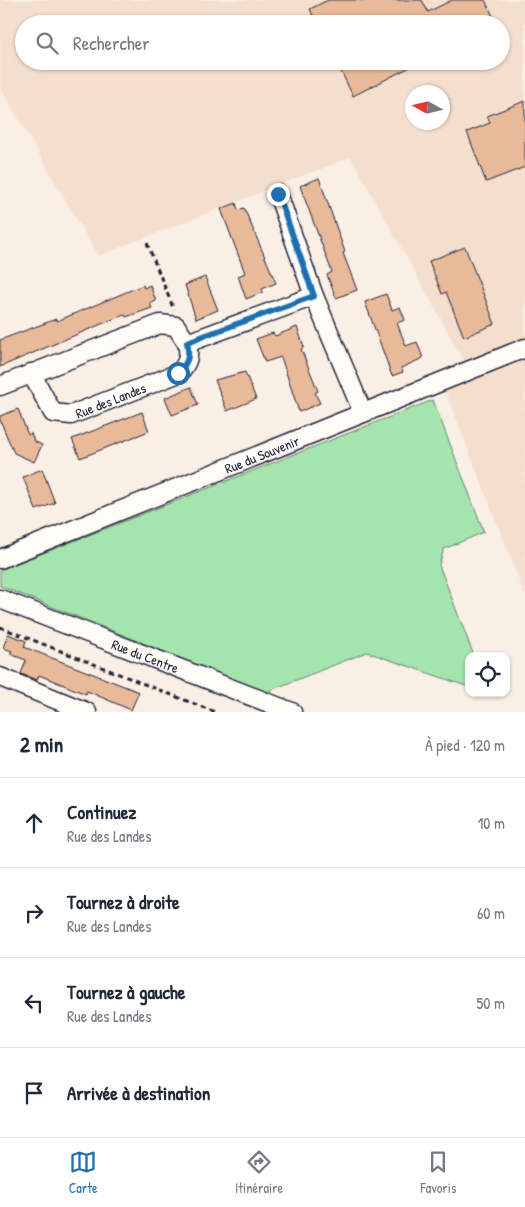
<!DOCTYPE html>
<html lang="fr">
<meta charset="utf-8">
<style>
body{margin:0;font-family:"Patrick Hand",sans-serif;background:#f2f2f3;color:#1f2937}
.controls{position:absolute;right:15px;bottom:15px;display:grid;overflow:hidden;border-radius:10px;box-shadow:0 1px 4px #0004}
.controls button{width:45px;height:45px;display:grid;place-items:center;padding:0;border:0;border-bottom:1px solid #e0e1e3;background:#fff;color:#1f2937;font:25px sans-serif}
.compass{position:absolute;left:405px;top:85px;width:45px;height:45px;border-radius:50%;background:#fff;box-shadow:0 1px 4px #0004;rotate:278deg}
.stop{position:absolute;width:15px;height:15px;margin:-11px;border:4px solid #1f6fb2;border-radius:50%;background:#fff}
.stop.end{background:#1f6fb2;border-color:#fff;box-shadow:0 1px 5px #0008}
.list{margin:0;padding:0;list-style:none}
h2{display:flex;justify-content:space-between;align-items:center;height:65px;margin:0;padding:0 20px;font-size:21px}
h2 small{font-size:16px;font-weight:400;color:#747a83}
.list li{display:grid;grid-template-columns:32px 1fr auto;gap:15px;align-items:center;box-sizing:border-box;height:90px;padding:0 20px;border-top:1px solid #e0e1e3}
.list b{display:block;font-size:19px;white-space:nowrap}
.list p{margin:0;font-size:16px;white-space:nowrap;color:#747a83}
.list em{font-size:16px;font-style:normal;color:#747a83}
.icon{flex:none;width:28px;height:28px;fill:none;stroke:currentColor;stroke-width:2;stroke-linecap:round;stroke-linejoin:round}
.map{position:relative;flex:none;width:525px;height:712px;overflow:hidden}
.search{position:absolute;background:#fff;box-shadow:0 1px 4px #0004;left:15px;right:15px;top:15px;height:55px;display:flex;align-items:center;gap:12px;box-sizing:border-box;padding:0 18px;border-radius:28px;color:#747a83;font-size:19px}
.sheet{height:425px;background:#fff}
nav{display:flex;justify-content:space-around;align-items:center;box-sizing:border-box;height:70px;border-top:1px solid #e0e1e3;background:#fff;font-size:14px;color:#747a83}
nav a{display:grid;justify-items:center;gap:2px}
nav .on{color:#1f6fb2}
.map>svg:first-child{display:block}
.built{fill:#f4dfce;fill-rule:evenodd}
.green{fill:#a4e4ad;stroke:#638374}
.building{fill:#e9ba99;stroke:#22223b}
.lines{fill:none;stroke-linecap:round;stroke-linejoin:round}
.minor-casing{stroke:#22223b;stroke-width:21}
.path{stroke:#22223b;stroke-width:3;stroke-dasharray:5 4;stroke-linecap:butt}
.minor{stroke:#fdfcf7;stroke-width:18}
.route{stroke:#1f6fb2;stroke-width:6}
.labels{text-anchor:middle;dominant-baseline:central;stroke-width:5;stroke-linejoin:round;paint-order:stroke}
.street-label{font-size:14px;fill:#22223b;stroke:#fdfcf7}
</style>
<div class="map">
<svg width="525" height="712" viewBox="0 0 525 712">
<rect width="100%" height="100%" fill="#f9efe4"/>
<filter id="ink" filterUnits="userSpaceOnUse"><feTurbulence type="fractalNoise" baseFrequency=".02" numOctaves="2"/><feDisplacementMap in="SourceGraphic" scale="10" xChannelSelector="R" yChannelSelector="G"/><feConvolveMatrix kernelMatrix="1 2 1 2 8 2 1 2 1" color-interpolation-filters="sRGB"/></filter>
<g filter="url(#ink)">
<!-- built -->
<path class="built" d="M0,0h525v595l-87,-223 26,-11 -113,-204 -253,99 -98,-169zM24,24h477v37h-477zM412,92h30v30h-30z"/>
<!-- green -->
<path class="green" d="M433,400l51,132 -40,17 -5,16 35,91h-5v31l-102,-35 -101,40 -266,-106v-16z"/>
<!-- building -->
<path class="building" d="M328,0h94l6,12 24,-12h33l12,24h-180l-7,-15z
M336,61h86l-69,35z
M525,101v66l-39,15 -19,-50 23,-9 -3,-7z
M319,178l26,74 -2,1 14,37 -21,8 -9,-23 5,-3 -32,-86z
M236,203l2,7 6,-2 32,75 -14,6 1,3 -17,7 -8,-23 7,-3 -24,-64z
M465,247l30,77 -31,13 -18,-45 -4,2 -13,-33z
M205,277l13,33 -22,9 -11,-34z
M143,285l1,3 6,-3 6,16 -6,3 2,4 -26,9 -1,-2 -7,2 -118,50v-27l56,-21 1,2z
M386,294l6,16 8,-3 5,13 -8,3 9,23 11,-4 6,16 -22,10 2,4 -11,4 -27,-74z
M297,327l7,20 -3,2 17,42 -3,2 5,10 -21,9 -18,-55 -16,5 -9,-23 17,-6 2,3z
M245,372l11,27 -29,12 -12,-31z
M191,387l7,18 -26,10 -7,-17z
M18,409l10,26 3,-2 3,8 8,4 -8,17 -20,-9 -14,-33v-4z
M142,412l7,19 -69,27 -8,-19z
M42,469l13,34 -19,7 -13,-33z
M8,634l18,7 -2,6 115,45 -8,18 -44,-19 -1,3 -47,-19 -2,5 -16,-6 5,-14 -16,-6 2,-3 -9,-3z"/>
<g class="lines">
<defs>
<g id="minor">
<path d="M278,194l36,102 49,117"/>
<path id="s1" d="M31,373l22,40 18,2 108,-42c9,-10 11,-17 8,-30"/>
<path d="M0,386l160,-62 16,2 11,17 127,-47"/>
<path id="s2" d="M0,559l525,-211"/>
<path id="s3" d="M0,599l292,113"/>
<path d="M0,677l87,35"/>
</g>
</defs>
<!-- minor casing -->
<use href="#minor" class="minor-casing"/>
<!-- path -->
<path class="path" d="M147,243l27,67
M0,627l215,85"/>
<!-- minor -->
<use href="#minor" class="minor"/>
</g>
</g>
<g class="lines" filter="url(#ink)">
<!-- route -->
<path class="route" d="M178,373c10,-10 12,-17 9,-31l127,-46 -36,-102"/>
</g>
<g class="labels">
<!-- street labels -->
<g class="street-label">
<text stroke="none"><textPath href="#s1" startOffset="106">Rue des Landes</textPath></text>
<text stroke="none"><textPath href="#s2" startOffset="282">Rue du Souvenir</textPath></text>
<text stroke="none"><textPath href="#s3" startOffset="156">Rue du Centre</textPath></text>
</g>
</g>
</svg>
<div class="controls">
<button><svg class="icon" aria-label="locate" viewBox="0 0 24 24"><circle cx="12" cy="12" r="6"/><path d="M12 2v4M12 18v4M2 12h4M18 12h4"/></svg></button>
</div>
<svg class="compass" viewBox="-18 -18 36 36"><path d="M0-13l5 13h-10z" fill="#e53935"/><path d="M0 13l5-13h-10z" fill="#747a83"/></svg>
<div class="stop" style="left:178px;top:373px"></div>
<div class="stop end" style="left:278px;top:194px"></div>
<div class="search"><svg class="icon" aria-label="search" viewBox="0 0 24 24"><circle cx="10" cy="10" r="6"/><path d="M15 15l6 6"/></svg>Rechercher</div>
</div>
<section class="sheet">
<h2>2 min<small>À pied · 120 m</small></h2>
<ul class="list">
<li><svg class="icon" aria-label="ahead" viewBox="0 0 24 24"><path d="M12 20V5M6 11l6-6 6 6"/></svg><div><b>Continuez</b><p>Rue des Landes</p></div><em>10 m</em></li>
<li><svg class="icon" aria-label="right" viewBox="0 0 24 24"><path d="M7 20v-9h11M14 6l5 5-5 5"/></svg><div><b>Tournez à droite</b><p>Rue des Landes</p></div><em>60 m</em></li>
<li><svg class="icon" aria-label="left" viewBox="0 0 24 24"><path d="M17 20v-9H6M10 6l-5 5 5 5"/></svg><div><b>Tournez à gauche</b><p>Rue des Landes</p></div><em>50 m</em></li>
<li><svg class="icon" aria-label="arrive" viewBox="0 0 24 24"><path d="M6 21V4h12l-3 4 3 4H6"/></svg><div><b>Arrivée à destination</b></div></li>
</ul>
</section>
<nav>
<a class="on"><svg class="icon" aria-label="map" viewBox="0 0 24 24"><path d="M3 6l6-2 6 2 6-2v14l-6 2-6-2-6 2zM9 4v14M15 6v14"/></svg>Carte</a>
<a><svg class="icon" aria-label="directions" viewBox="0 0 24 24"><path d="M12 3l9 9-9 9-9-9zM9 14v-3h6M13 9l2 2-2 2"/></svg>Itinéraire</a>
<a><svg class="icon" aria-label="saved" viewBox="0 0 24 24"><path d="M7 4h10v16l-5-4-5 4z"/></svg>Favoris</a>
</nav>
